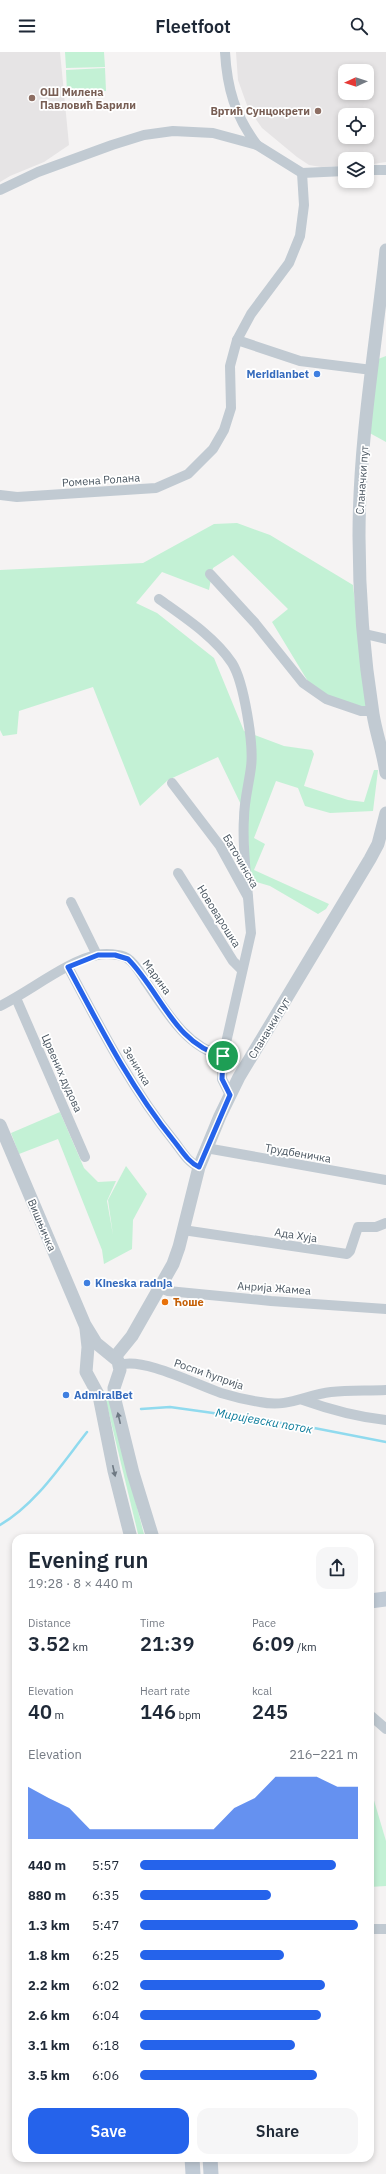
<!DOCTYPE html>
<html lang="en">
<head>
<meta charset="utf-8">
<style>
	body { margin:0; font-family:"IBM Plex Sans",sans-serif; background:#f6f6f7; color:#1f2937; height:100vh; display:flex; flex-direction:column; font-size:15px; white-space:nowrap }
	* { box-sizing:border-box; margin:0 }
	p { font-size:13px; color:#747a83 }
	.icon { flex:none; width:22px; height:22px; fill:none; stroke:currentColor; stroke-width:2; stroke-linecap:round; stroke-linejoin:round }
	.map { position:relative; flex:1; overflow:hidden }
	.sheet { position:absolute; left:12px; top:1482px; width:362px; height:628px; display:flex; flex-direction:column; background:#fff; border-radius:12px; box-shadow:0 2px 6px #0003 }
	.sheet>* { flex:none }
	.needle { width:26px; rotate:267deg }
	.controls { position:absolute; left:338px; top:12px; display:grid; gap:8px }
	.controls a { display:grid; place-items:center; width:36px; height:36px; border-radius:8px; background:#fff; box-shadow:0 2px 6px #0003; font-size:20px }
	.pin { position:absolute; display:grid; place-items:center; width:34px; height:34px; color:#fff; margin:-17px; border:2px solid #fff; border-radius:50%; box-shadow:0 1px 4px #0007 }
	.round { display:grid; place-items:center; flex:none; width:42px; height:42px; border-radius:12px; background:#f6f6f7 }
	.overview { display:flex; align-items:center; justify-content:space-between; height:68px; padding:0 16px }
	h1 { font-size:22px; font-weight:600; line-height:30px }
	.stats { display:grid; grid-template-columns:repeat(3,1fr); gap:6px; height:68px; padding:4px 16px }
	.stats div { display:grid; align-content:center }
	.stats b { font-size:20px; font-weight:600 }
	.stats small { font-size:11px; font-weight:400 }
	.stats p { font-size:11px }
	.chart { height:112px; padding:8px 16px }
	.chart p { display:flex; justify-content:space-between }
	.chart svg { width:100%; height:72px; margin-top:4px; fill:#2563eb; opacity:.7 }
	.primary-button { display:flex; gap:8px; margin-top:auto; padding:8px 16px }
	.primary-button a { flex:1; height:46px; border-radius:12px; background:#2563eb; color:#fff; font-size:16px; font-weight:600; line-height:46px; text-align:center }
	.primary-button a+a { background:#f6f6f7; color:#1f2937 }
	ul { padding:0 16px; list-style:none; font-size:13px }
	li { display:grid; grid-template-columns:64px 48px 1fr; align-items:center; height:30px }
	li i { height:10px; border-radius:5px; background:#2563eb }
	header { display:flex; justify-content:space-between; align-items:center; height:52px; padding:0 16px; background:#fff; font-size:18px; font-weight:600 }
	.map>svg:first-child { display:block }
</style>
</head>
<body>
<header><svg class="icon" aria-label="menu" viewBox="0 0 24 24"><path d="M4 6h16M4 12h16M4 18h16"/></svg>Fleetfoot<svg class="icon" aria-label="search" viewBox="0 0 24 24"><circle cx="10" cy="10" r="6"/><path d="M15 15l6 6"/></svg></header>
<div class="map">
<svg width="386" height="2122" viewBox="0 0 386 2122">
	<rect width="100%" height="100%" fill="#f5f3f3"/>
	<!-- education -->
	<g fill="#e6e4e5" fill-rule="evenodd">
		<path d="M0,0h60l9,93 -25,17 -34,14 -10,6z"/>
		<path d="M236,0h150v110l-19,3v-6h-22v7l-24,1 -12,-2 -12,-8 -35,-29 -14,-20 -10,-28zM345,19h22v22h-22zM345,63h22v22h-22z"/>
	</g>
	<!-- green -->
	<g fill="#c3f1d5">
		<path d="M65,0h39l1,15 -39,1z"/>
		<path d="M105,16l1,23 -39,2 -1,-23z"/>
		<path d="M386,304v86l-20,-11 7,-70z"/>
		<path d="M237,471l33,12 83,50 15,127 -53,-19 -43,-71 16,-13 -55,-54 -20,13 -4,22 -47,-18 -26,31 21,10 57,45 30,73 40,15 28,4 2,4 -10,32 44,14 16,2 10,-32h4l-5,41 -43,2 -25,-7 -7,-18 -22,-7 -22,57 11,6 -11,26 75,34 -3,5 -8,5 -48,-28 -20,-6 -3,-63 -29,-60 -50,23 -28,26 -47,-119 -74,24 -2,23 -14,2 -3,-6v-160l143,-7 71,-39z"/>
		<path d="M60,1060l24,56 14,14 18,-1 -9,20 6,34 -5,-35 18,-34 21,28 -14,26 -1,29 -28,15 -2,-14 -44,-111 -39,15 -8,-21z"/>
		<path d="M107,1340l38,146h-6l-35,-145z"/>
		<path d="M373,1745l13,44v45l-16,1v-85z"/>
	</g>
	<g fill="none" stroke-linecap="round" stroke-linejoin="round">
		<!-- stream -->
		<g stroke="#90daee" stroke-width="2.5">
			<path d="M141,1357l29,-2 36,5 103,15 77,15"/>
			<path d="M0,1473c36,-21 61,-60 87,-93"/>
		</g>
		<!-- minor -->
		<g stroke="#c1cad2" stroke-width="10">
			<path d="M225,0c2,36 10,64 32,93"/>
			<path d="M367,118h19"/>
			<path d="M0,138l38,-18 74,-27 32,-10 29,-4 40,2 44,12 45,28 43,-2"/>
			<path d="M237,288l63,21 72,9"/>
			<path d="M0,443l17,2 139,-9 32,-14 25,-25 11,-19 7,-22 -1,-42 7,-26 14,-26 38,-51 11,-27 4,-31 -2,-32"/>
			<path d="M210,522l45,49 48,60 23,16 35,12h12"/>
			<path d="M159,547c25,18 56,38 73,64 12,19 22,82 19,104 -2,17 -7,34 -7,51 -2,27 2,53 4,79"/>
			<path d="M365,582l21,5"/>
			<path d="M172,731l48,63 28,51 3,36 -28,123"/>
			<path d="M178,821l55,88 9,9"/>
			<path d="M71,850l26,53"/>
			<path d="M68,915c32,60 63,121 106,174 7,9 14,22 25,26"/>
			<path d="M16,946l69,159"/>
			<path d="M0,954c27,-13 69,-46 97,-51 8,-2 23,-1 30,3 8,5 14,16 19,24 20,29 41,66 77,74l-1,23 8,16"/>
			<path d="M206,1096l180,32"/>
			<path d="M183,1178l164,24 3,-3 8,-24h18l10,-4"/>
			<path d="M160,1236l8,3 103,10 115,8"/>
			<path d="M120,1313c23,-8 77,20 101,28 13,4 26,7 39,9 28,6 45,-7 71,-10 18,-2 37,-1 55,-2"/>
			<path d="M303,1348c28,10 54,17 83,20"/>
			<path d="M370,1663l16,14"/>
			<path d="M370,1877h16"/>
		</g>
		<!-- tertiary -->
		<g stroke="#c1cad2" stroke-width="13">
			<path d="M386,198c-10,95 -27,190 -27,286 0,57 5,121 14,178 3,19 10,38 13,59"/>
			<path d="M0,1073l85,200 11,18 22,18 2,9 -6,18 1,12 18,73 20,65"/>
			<path d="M86,1277l2,18 -2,25 13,24 15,75 17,67"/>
			<path d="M115,1305l17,-21 41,-72 6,-17 20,-80 21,-51 19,-39 131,-218 8,-15 8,-31"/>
		</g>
		<!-- secondary -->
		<g stroke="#c1cbd6" stroke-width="15">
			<path d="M370,1549l16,-2"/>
			<path d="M192,2106l1,16"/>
			<path d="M210,2106l1,16"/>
		</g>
	</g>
	<!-- one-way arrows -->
	<defs><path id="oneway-solid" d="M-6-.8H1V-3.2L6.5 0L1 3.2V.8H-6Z"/></defs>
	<g fill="#6e7983">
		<use href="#oneway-solid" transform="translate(119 1366) rotate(-103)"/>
		<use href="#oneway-solid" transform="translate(114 1419) rotate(77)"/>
	</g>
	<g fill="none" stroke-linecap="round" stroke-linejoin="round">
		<!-- route casing -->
		<g stroke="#fff" stroke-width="8">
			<path id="route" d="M98,903h17l13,4c32,32 47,86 95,97l-1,23 8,16 -31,72c-11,-5 -17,-16 -25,-26 -43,-53 -74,-114 -106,-174z"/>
		</g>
		<!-- route -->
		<use href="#route" stroke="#2563eb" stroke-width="5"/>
	</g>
	<!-- markers -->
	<g fill="#8d6e63" stroke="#fff" stroke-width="1.5">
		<circle cx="32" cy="46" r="4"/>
		<circle cx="318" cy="59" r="4"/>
	</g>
	<g fill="#3f7fe0" stroke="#fff" stroke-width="1.5">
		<circle cx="317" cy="322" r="4"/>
		<circle cx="87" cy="1231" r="4"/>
		<circle cx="66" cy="1343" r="4"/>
	</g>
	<circle fill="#e8710a" stroke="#fff" stroke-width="1.5" cx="165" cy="1250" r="4"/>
	<g text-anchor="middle" stroke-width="3.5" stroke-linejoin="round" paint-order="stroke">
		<!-- education labels -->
		<g font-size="11" font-weight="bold" fill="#785e54" stroke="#fff" text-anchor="start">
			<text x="40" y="44">ОШ Милена<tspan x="40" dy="13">Павловић Барили</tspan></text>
			<text x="310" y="63" text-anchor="end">Вртић Сунцокрети</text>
		</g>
		<!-- shop labels -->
		<g font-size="11" font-weight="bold" fill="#366cbe" stroke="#fff" text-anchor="start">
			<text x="309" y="326" text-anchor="end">Meridianbet</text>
			<text x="95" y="1235">Kineska radnja</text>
			<text x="74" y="1347">AdmiralBet</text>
		</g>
		<!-- street labels -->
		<g font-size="11" fill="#4a5661" stroke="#fff">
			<text transform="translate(101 428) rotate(-4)" y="4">Ромена Ролана</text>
			<text transform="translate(362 428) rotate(-86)" y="4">Сланачки пут</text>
			<text transform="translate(241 809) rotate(60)" y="4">Баточинска</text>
			<text transform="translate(219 864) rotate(58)" y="4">Нововарошка</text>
			<text transform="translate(157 925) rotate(54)" y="4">Марина</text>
			<text transform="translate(269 976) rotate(-59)" y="4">Сланачки пут</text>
			<text transform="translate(137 1014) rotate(59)" y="4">Зеничка</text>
			<text transform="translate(62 1021) rotate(66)" y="4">Црвених дудова</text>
			<text transform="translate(298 1101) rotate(10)" y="4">Трудбеничка</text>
			<text transform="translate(42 1173) rotate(67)" y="4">Вишњичка</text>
			<text transform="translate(296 1183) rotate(9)" y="4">Ада Хуја</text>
			<text transform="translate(274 1236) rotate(4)" y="4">Анрија Жамеа</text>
			<text transform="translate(209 1322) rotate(19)" y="4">Роспи ћуприја</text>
		</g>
		<!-- food labels -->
		<g font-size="11" font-weight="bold" fill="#c56008" stroke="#fff" text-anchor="start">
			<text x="173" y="1254">Ћоше</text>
		</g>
		<!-- water labels -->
		<g font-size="12" font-style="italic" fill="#0c7c9b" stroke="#fff">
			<text transform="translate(264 1369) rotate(10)" y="4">Миријевски поток</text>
		</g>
	</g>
</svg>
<div class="controls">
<a><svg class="needle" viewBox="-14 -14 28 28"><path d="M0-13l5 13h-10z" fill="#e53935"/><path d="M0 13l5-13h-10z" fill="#747a83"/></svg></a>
<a><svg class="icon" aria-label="locate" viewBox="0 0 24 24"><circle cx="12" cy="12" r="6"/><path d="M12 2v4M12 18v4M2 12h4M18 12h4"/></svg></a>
<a><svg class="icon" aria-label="layers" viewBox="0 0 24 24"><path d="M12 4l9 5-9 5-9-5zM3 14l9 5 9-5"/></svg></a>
</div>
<div class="pin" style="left:223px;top:1004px;background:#1e9e55"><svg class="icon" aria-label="arrive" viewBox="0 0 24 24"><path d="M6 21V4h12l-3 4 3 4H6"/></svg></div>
<section class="sheet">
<div class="overview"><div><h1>Evening run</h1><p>19:28 · 8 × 440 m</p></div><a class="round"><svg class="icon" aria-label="share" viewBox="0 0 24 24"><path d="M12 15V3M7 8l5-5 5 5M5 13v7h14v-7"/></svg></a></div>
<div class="stats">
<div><p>Distance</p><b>3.52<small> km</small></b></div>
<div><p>Time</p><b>21:39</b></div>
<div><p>Pace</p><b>6:09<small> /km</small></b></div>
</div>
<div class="stats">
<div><p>Elevation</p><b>40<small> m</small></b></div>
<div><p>Heart rate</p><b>146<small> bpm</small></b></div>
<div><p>kcal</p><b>245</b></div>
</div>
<div class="chart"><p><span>Elevation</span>216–221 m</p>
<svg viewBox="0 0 160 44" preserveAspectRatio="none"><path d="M0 44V12L10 19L20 25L30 38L40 38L50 38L60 38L70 38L80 38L90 38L100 25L110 19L120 6L130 6L140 6L150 12L160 12V44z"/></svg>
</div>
<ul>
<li><b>440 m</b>5:57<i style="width:90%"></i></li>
<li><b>880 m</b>6:35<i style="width:60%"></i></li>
<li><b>1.3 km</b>5:47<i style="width:100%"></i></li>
<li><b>1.8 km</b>6:25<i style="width:66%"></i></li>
<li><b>2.2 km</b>6:02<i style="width:85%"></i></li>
<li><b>2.6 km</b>6:04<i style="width:83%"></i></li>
<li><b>3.1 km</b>6:18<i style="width:71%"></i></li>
<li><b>3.5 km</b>6:06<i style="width:81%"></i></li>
</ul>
<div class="primary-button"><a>Save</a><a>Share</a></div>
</section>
</div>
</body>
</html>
